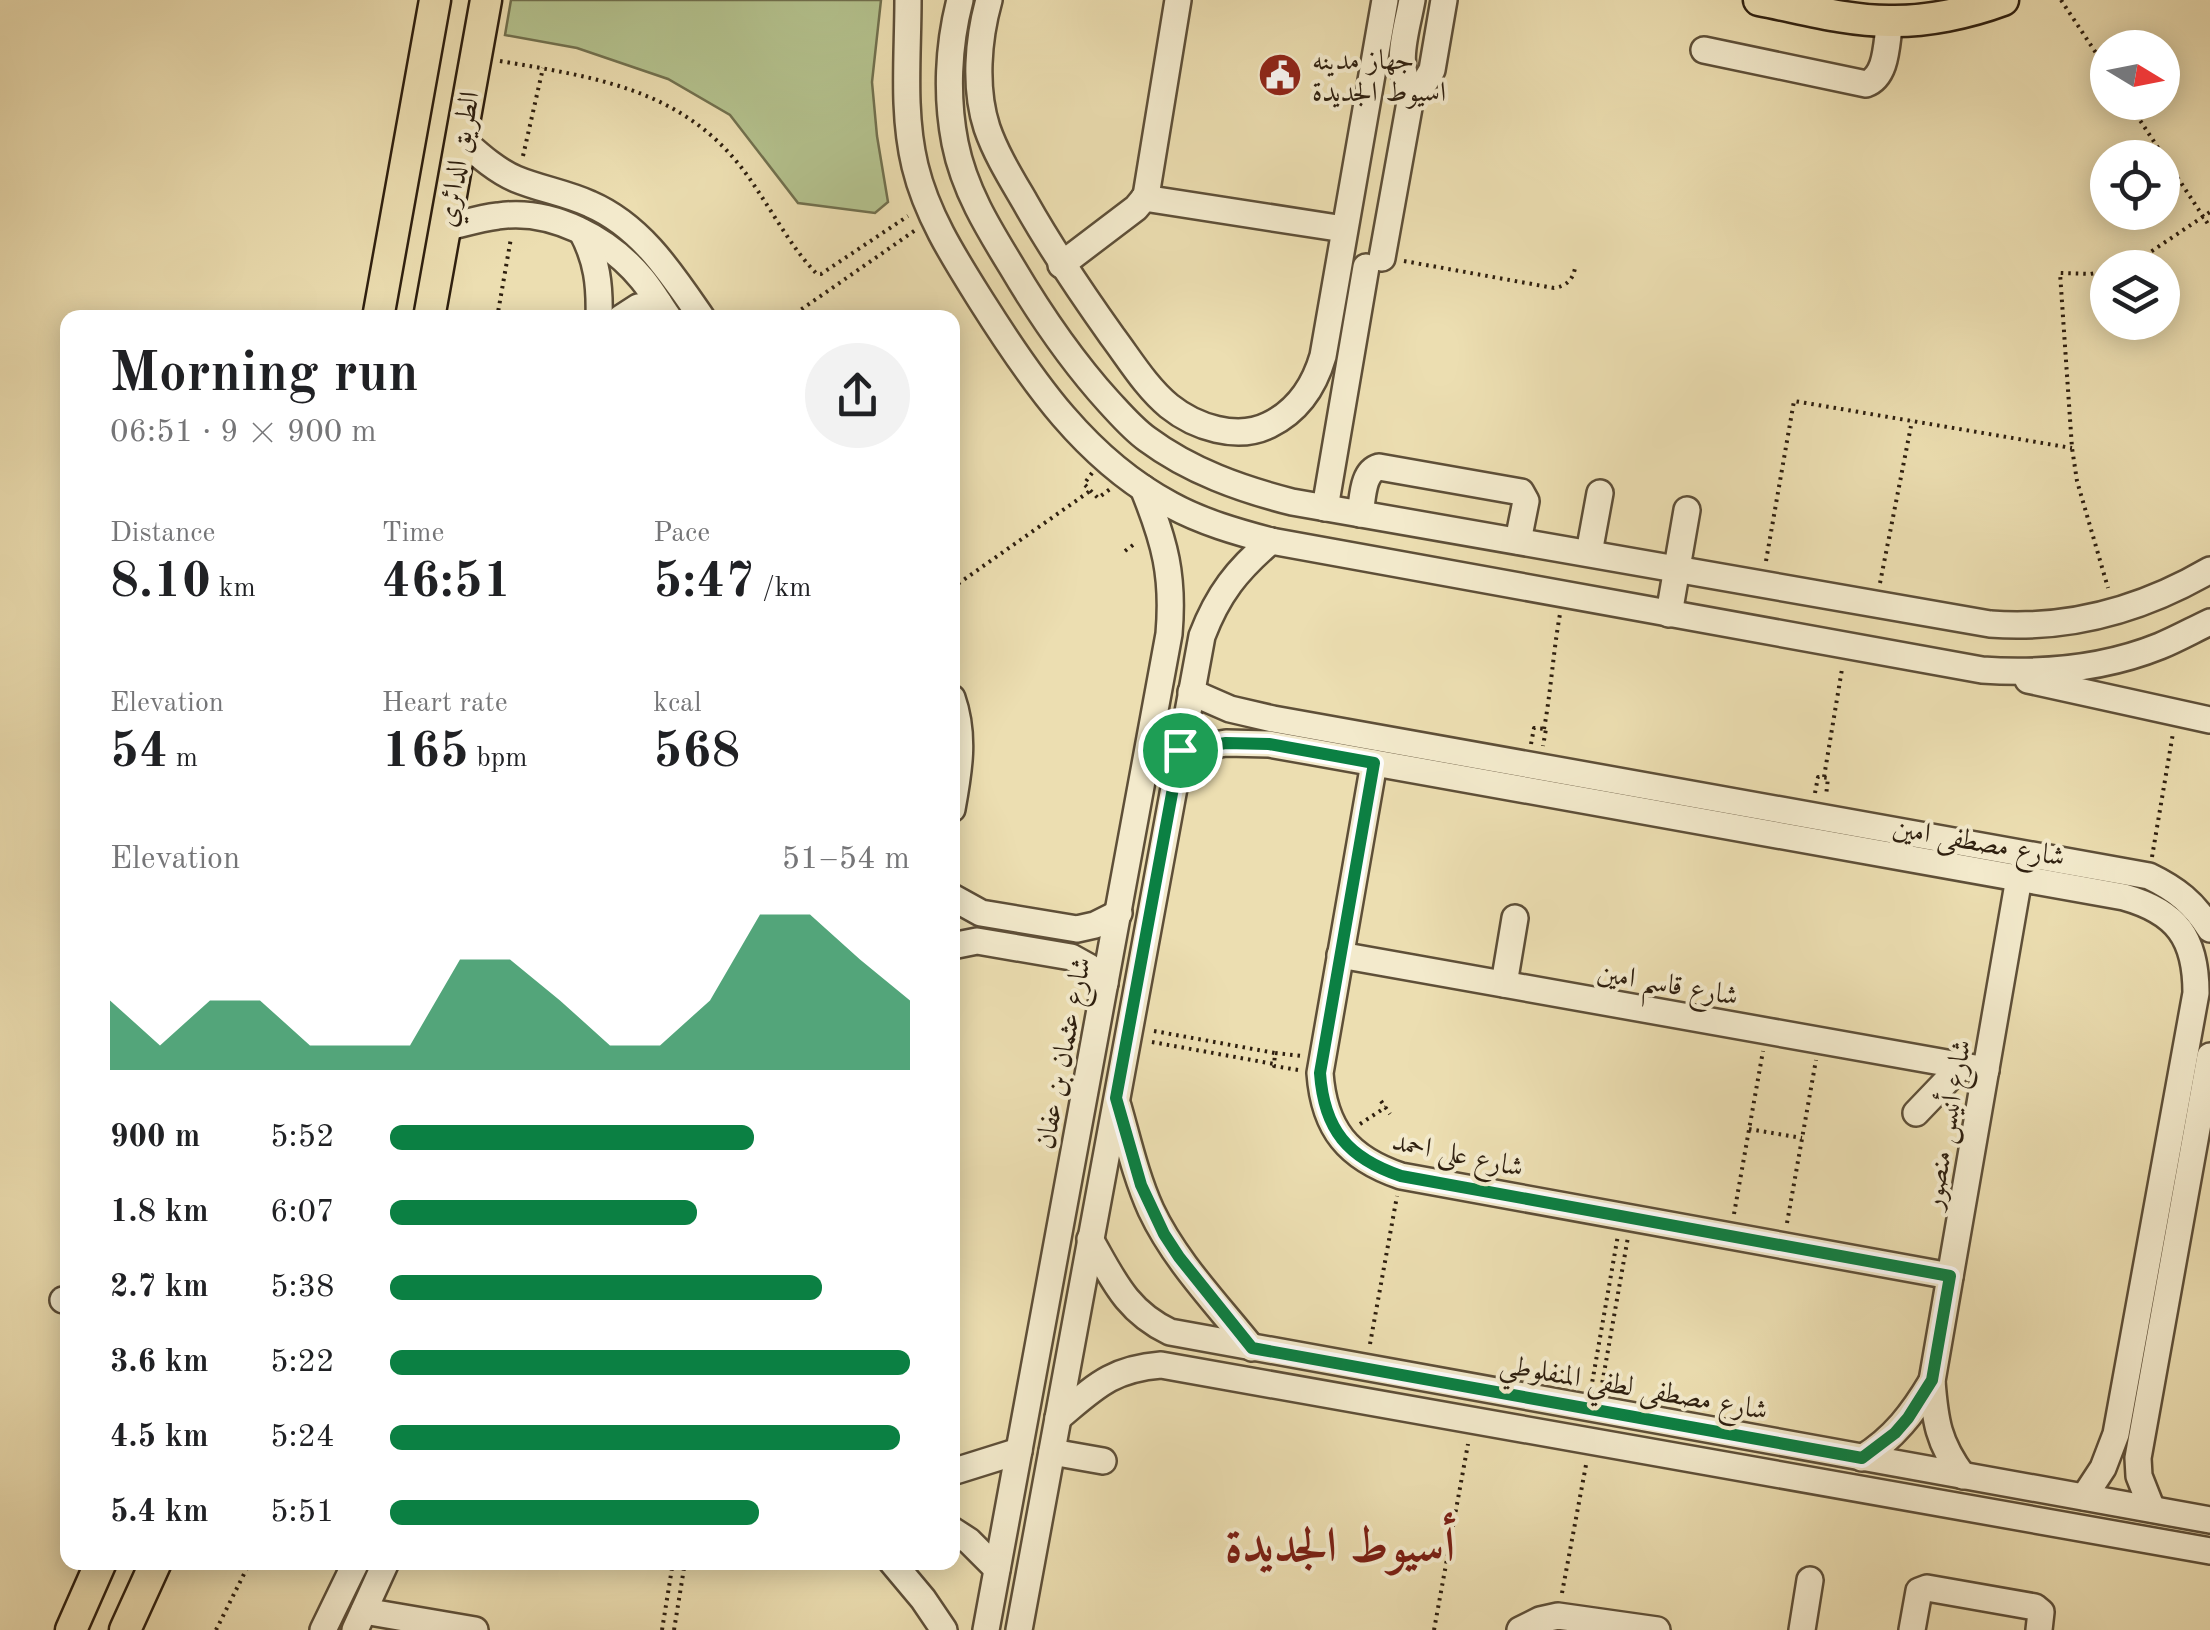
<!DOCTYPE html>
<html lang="en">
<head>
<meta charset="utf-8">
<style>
	body { margin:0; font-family:"Old Standard TT",Amiri,serif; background:#f2f2f2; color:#202124; height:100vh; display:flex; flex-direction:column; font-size:38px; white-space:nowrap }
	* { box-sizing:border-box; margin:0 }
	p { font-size:32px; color:#757577 }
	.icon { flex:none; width:55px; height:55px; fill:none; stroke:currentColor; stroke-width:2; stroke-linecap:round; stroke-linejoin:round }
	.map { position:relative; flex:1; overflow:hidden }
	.sheet { position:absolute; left:60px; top:310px; width:900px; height:1260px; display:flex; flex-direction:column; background:#fff; border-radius:20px; box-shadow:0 5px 25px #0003 }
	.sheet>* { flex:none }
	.needle { width:65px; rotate:100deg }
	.tools { position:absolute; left:2090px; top:30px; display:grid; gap:20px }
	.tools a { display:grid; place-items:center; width:90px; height:90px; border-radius:50%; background:#fff; box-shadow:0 5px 25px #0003; font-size:50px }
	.pin { position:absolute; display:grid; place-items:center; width:85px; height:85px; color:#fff; margin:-42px; border:5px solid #fff; border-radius:50%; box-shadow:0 2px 10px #0007 }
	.round { display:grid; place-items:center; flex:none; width:105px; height:105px; border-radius:52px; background:#f2f2f2 }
	.head { display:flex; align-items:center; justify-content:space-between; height:170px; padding:0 50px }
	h1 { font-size:55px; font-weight:700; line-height:75px }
	.figures { display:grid; grid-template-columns:repeat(3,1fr); gap:15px; height:170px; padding:10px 50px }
	.figures div { display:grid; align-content:center }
	.figures b { font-size:50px; font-weight:700 }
	.figures small { font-size:28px; font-weight:400 }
	.figures p { font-size:28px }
	.chart { height:280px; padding:20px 50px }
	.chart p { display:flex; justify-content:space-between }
	.chart svg { width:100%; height:180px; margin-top:10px; fill:#0b8043; opacity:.7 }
	ul { padding:0 50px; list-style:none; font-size:32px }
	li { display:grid; grid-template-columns:160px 120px 1fr; align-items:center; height:75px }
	li i { height:25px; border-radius:12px; background:#0b8043 }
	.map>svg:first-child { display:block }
</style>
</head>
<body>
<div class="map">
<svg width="2210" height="1630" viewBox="0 0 2210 1630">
	<rect width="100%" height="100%" fill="#ecdeb1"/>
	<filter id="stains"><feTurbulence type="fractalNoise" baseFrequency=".002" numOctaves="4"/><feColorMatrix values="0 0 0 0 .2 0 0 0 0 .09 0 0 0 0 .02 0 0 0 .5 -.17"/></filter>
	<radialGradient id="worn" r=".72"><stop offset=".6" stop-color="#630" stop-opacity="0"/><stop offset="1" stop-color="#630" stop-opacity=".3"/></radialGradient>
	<!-- green -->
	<path fill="#b4c28e" stroke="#71704e" stroke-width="2.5" d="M511,0h370l-9,82 5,54 11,66 -13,11 -77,-10 -68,-88 -62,-36 -91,-31 -72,-13z"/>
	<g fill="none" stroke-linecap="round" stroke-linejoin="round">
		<!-- minor casing -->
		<g stroke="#5e4f38" stroke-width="30">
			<g id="minor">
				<path d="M908,0c0,55 -6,112 7,166 12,50 40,93 67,136 50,79 104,158 189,203 31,17 66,27 100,36l711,129c60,4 121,-1 178,-24 17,-7 33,-16 50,-24"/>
				<path d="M960,0c-12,46 -14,97 -5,143 9,46 33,85 57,124 29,49 58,92 97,135 12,13 24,27 38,37 43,32 94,50 145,63l698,122c78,6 153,-15 220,-54"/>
				<path d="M989,0c-11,39 -15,88 -2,128 9,26 24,50 38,74 27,48 55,89 87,134 18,24 34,51 57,70 26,21 68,35 100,19 29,-14 45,-38 54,-69l62,-356"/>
				<path d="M1704,50l162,34c22,-8 20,-42 24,-63"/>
				<path d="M1412,91l13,-9 7,-12 12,-70"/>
				<path d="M461,139c17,15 34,31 55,40 24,10 50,14 74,25 51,22 81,69 112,114"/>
				<path d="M1144,198l200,31"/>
				<path d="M445,228c17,-4 35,-10 53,-12 54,-8 111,23 144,63 10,12 18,26 27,39"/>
				<path d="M582,232c15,28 18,53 17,86"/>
				<path d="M1382,258l30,-167c-19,-25 -5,-62 0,-91"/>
				<path d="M1061,265l75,-57 10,-12 32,-196"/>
				<path d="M621,318l17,-11 21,-4"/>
				<path d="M1325,508l41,-241"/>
				<path d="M1360,514c3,-16 2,-42 19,-47l142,25 5,9 -8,40"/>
				<path d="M1589,553l11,-60"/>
				<path d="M1669,614l18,-104"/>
				<path d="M2028,680l182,40"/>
				<path d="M1191,692l39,17 43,10 876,157c27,13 45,27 61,53"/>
				<path d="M952,698c13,37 7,73 0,111"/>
				<path d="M1180,751l46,-8 43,1 855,153c53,15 72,41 72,96l-80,441 -13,34 -19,29"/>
				<path d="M1374,763l-54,310c4,56 28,85 81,103l549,100"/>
				<path d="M952,897l29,16 96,16 18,-4 24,-12"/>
				<path d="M952,946l25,-5 94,16 18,10 16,16"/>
				<path d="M1340,955l646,115"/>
				<path d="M1504,984l11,-66"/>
				<path d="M1118,1106c10,35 18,71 33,104 24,51 66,94 101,138"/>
				<path d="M1916,1113l45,-47"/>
				<path d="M1090,1239c23,40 36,72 80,93l1040,188"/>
				<path d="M63,1300h5"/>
				<path d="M1058,1418c37,-31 53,-49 103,-53l1049,186"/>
				<path d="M1052,1452l51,9"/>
				<path d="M1862,1458c32,-20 51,-45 70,-77"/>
				<path d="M952,1472l67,-21"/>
				<path d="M1963,1476c-25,-33 -28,-56 -31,-95l87,-503"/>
				<path d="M2152,1509l-13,-33 -1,-18 72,-402"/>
				<path d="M952,1530l17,11 28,28"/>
				<path d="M892,1562l31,37 21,31"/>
				<path d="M364,1611l111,19"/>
				<path d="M323,1630l33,-68"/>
				<path d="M355,1630l31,-68"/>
				<path d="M986,1630l183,-996c5,-58 -4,-92 -26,-146"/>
				<path d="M1019,1630l183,-994c16,-42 35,-66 69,-95"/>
				<path d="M1520,1630l20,-10 18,-4 99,14"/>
				<path d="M1802,1630l8,-50"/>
				<path d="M1912,1630l7,-39 8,-3 108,19 6,5 -2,18"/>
			</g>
		</g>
		<!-- major casing -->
		<g stroke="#2e1f0f" stroke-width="35">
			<g id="major">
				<path d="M1759,0c42,8 87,21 130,21 37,1 79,-8 114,-21"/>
				<path d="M378,318l57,-318"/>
				<path d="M429,318l57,-318"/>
				<path d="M71,1630l30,-68"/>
				<path d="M125,1630l31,-68"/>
			</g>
		</g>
		<!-- path -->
		<g stroke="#2e1f0f" stroke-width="4" stroke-dasharray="2.5 5" stroke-linecap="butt">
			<path d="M2061,0l47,71"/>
			<path d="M500,61c93,16 179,27 241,106 25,32 48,79 76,107h4l87,-58"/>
			<path d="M2128,102l82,125"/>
			<path d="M523,156l20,-88"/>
			<path d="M1404,261l150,27c12,-2 19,-8 21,-20"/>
			<path d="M2118,268l31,-15 61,-41"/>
			<path d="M2108,271l-18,3 -30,-1 12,175 5,33 31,107"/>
			<path d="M497,318l14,-80"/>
			<path d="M789,318l128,-89"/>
			<path d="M1092,473l-8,11 14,14 12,-9"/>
			<path d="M1125,551l12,-9"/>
			<path d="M1766,561l28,-160 278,47"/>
			<path d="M1880,583l32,-162"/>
			<path d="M952,588l138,-97"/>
			<path d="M1544,729c7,-38 9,-76 16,-115"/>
			<path d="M1531,744l3,-16 12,1 -3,17"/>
			<path d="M1824,777l18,-108"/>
			<path d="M1815,793l3,-16 10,1 -2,18"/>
			<path d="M2152,857l21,-124"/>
			<path d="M1154,1031l121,22"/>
			<path d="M1152,1042l122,22"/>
			<path d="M1298,1070l-24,-4 1,-13 27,3"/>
			<path d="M1381,1101l9,13"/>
			<path d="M1360,1124l26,-17"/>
			<path d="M1749,1129l53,9"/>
			<path d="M1734,1214l29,-163"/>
			<path d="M1787,1223l29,-163"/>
			<path d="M1370,1344l27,-148"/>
			<path d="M1591,1389l27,-154"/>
			<path d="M1601,1390l27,-153"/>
			<path d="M1562,1593l24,-128"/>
			<path d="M216,1630l34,-68"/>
			<path d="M662,1630l11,-68"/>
			<path d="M674,1630l11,-68"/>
			<path d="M1434,1630l34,-186"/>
		</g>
		<!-- minor -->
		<use href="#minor" stroke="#f3eacc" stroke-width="25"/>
		<!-- major -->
		<use href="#major" stroke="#ecdeb1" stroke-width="30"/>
	</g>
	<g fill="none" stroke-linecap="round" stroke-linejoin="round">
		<!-- route casing -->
		<g stroke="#fff" stroke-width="20">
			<path id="route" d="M1226,743l43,1 105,19 -54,310c4,57 28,85 81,103l549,100 -18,104 -24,38 -13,15 -33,25 -610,-110 -73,-91 -15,-23 -23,-49 -25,-87 64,-348z"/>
		</g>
		<!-- route -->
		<use href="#route" stroke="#0b8043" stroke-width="12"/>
	</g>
	<!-- icons -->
	<defs>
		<g id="civic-disc" transform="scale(2.25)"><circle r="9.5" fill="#8f2418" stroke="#f3eacc"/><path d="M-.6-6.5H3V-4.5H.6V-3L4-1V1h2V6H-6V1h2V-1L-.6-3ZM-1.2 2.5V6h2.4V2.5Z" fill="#fff"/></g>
	</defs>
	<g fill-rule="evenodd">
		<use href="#civic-disc" x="1280" y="75"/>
	</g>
	<g text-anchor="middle" stroke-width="8" stroke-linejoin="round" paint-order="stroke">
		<!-- poi labels -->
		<g font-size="28" fill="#2e1f0f" stroke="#f3eacc" text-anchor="start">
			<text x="1312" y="69">جهاز مدينه<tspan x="1312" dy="32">اسيوط الجديدة</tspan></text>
		</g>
		<!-- street labels -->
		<g font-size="28" fill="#2e1f0f" stroke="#f3eacc">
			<text transform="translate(457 159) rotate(-80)" y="10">الطريق الدائري</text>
			<text transform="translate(1979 841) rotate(10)" y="10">شارع مصطفى امين</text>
			<text transform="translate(1668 983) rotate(10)" y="10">شارع قاسم امين</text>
			<text transform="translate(1062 1053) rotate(-79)" y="10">شارع عثمان بن عفان</text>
			<text transform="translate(1946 1124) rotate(-80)" y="10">شارع أنيس منصور</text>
			<text transform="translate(1458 1153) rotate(12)" y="10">شارع على احمد</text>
			<text transform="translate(1634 1386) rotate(10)" y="10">شارع مصطفى لطفي المنفلوطي</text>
		</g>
		<!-- town labels -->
		<g font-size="48" font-weight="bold" fill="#7a1f14" stroke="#f3eacc">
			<text x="1340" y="1561">أسيوط الجديدة</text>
		</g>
	</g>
	<rect width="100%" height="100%" filter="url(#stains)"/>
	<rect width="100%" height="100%" fill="url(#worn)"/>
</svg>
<div class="tools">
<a><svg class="needle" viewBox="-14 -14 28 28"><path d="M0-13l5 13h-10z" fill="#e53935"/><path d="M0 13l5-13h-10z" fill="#757577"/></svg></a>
<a><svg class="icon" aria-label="locate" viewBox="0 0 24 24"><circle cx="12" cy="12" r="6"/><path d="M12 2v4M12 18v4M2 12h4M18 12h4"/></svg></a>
<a><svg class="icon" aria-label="layers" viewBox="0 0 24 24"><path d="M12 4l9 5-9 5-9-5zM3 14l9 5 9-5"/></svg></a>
</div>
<div class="pin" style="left:1180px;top:750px;background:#1e9e55"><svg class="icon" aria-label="arrive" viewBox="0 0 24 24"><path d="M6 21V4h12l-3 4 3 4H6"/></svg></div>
<section class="sheet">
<div class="head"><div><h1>Morning run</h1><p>06:51 · 9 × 900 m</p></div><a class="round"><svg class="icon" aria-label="share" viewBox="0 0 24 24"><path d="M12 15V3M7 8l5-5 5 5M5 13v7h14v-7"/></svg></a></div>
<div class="figures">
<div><p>Distance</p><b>8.10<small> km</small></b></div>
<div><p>Time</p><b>46:51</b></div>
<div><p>Pace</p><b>5:47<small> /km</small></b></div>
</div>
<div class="figures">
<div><p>Elevation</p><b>54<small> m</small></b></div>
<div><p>Heart rate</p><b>165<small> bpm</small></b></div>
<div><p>kcal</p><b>568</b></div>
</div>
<div class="chart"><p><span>Elevation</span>51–54 m</p>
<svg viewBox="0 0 160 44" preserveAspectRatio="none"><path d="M0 44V27L10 38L20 27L30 27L40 38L50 38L60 38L70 17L80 17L90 27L100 38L110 38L120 27L130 6L140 6L150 17L160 27V44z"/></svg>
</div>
<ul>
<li><b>900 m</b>5:52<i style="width:70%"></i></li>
<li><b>1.8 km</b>6:07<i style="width:59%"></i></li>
<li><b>2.7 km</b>5:38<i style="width:83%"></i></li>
<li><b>3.6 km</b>5:22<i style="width:100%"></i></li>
<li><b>4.5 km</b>5:24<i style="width:98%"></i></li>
<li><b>5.4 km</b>5:51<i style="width:71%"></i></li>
</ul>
</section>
</div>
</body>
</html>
